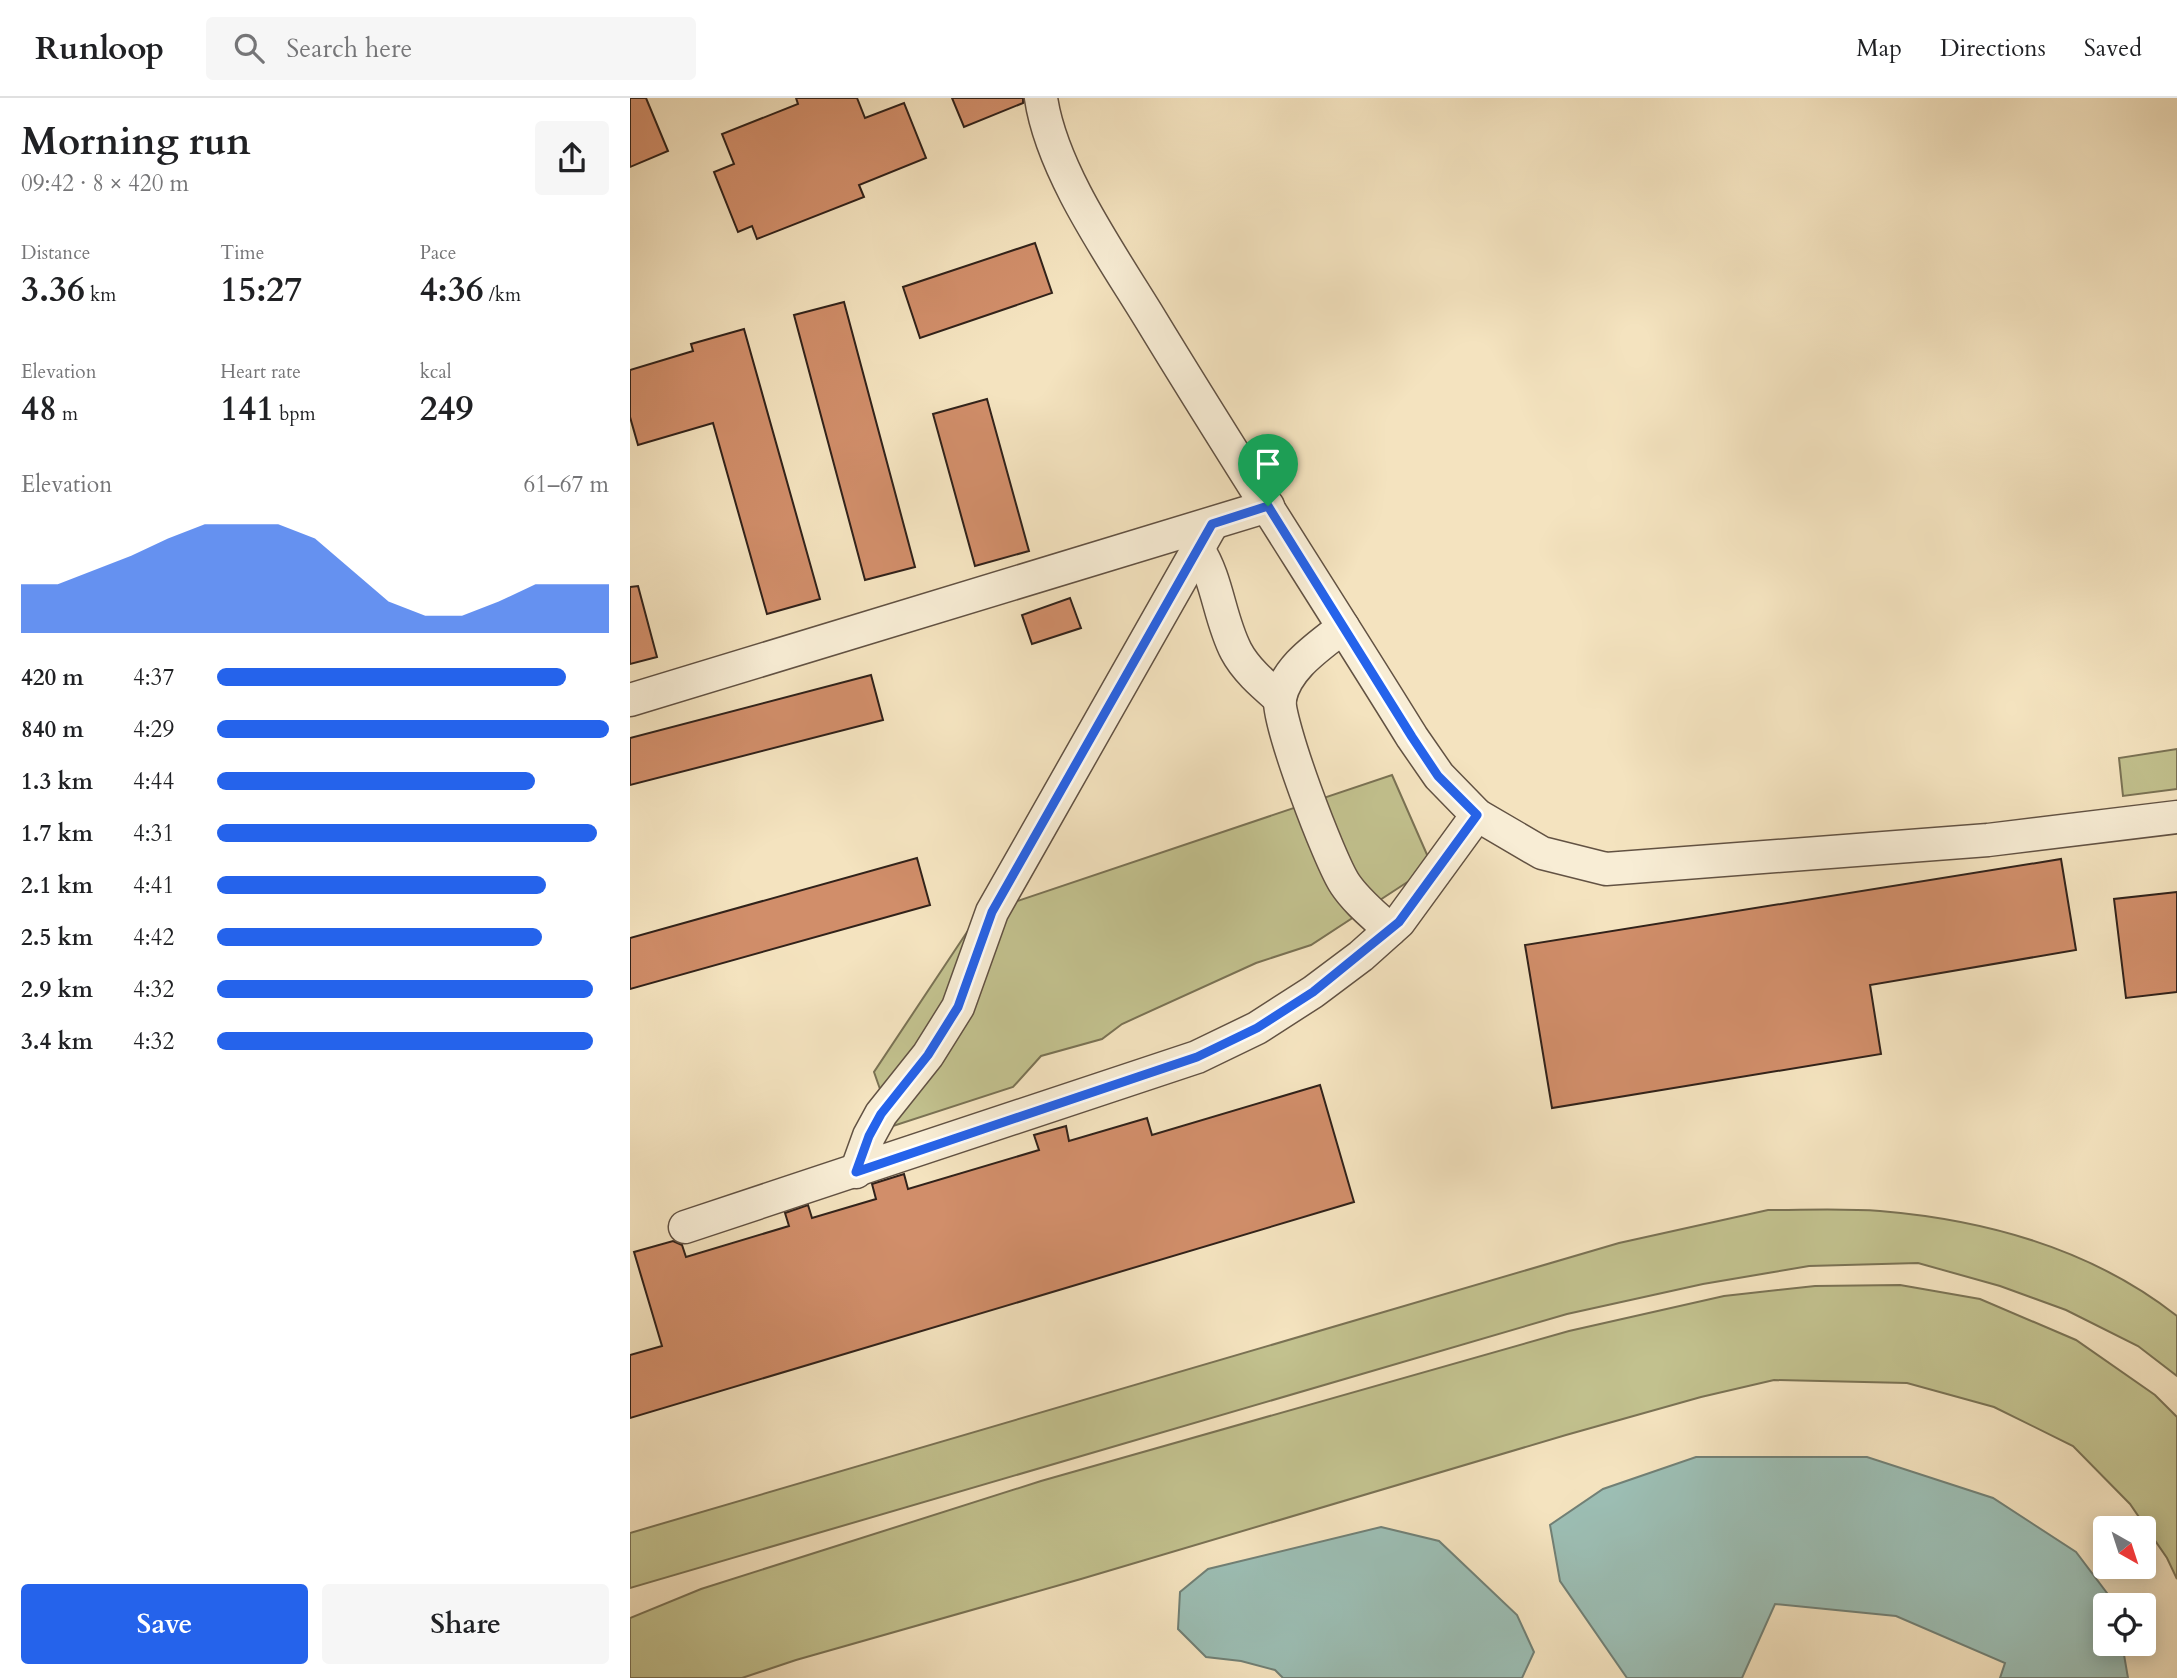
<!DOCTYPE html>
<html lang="en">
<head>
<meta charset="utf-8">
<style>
	body { margin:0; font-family:Cardo,serif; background:#f6f6f6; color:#202124; height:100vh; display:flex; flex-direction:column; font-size:26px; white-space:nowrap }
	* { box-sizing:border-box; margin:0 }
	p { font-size:23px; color:#757577 }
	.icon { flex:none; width:38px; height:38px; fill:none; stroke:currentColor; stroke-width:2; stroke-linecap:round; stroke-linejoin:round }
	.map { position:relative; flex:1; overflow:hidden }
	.details { display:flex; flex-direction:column; background:#fff; width:630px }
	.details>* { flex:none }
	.needle { width:46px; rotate:141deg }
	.tools { position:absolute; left:1463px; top:1418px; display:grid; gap:14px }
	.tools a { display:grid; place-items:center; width:63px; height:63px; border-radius:7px; background:#fff; box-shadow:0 4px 18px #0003; font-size:35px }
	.pin { position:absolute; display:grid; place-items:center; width:60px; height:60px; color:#fff; margin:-72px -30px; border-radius:50% 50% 50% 0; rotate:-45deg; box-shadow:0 0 7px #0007 }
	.pin .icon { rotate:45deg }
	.round { display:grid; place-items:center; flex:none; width:74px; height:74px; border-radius:7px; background:#f6f6f6 }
	.head { display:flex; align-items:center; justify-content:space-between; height:119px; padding:0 21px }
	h1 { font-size:38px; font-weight:700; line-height:52px }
	.stats { display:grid; grid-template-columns:repeat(3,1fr); gap:10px; height:119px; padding:7px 21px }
	.stats div { display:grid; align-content:center }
	.stats b { font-size:35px; font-weight:700 }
	.stats small { font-size:19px; font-weight:400 }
	.stats p { font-size:19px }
	.chart { height:196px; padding:14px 21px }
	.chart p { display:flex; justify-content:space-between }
	.chart svg { width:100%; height:126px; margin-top:7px; fill:#2563eb; opacity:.7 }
	.primary-button { display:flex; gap:14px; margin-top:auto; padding:14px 21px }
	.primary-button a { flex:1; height:80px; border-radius:7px; background:#2563eb; color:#fff; font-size:28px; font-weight:700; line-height:80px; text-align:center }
	.primary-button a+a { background:#f6f6f6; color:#202124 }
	ul { padding:0 21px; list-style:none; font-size:23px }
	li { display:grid; grid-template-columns:112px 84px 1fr; align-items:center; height:52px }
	li i { height:18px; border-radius:9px; background:#2563eb }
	header { display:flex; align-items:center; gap:42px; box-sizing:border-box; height:98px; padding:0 35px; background:#fff; border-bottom:2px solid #e0e0e0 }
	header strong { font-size:33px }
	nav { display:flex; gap:38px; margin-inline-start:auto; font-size:24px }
	.search { width:490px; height:63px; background:#f6f6f6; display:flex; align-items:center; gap:18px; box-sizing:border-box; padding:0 24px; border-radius:7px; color:#757577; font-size:26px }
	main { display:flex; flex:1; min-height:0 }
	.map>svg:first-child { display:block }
</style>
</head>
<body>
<header>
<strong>Runloop</strong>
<div class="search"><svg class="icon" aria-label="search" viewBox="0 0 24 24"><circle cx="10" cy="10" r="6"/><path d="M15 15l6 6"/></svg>Search here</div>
<nav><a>Map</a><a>Directions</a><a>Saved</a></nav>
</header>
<main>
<section class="details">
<div class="head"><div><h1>Morning run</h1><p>09:42 · 8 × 420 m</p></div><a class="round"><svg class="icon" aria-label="share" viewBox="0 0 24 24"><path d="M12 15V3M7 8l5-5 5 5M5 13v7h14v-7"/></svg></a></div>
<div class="stats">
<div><p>Distance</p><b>3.36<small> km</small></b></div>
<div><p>Time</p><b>15:27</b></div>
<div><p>Pace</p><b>4:36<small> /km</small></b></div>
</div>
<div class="stats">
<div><p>Elevation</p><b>48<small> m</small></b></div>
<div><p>Heart rate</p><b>141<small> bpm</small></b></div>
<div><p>kcal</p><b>249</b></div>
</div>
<div class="chart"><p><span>Elevation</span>61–67 m</p>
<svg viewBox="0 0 160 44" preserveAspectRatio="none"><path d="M0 44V27L10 27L20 22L30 17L40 11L50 6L60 6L70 6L80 11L90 22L100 33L110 38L120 38L130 33L140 27L150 27L160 27V44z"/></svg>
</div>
<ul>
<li><b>420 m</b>4:37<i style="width:89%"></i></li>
<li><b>840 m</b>4:29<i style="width:100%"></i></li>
<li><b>1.3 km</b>4:44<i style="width:81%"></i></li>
<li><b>1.7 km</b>4:31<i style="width:97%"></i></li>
<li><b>2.1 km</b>4:41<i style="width:84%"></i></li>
<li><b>2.5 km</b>4:42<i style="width:83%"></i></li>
<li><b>2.9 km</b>4:32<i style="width:96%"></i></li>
<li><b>3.4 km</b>4:32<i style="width:96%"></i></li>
</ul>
<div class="primary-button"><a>Save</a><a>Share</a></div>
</section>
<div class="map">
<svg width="1547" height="1580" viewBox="0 0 1547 1580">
	<rect width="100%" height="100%" fill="#f4e3bf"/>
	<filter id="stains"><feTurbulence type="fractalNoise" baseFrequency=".00286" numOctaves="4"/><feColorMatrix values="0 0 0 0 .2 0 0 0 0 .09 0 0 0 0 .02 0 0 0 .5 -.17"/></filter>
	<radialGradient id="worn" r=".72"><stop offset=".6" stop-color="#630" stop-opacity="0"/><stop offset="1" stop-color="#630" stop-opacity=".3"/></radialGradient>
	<!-- green -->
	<g fill="#c2c18e" stroke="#7a7254" stroke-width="2">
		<path d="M1547,651v40l-54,7 -4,-38z"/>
		<path d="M762,677l40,91 -121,79 -55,18 -134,61 -20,15 -61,17 -28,31 -120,39 -19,-54 105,-158z"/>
		<path d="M1138,1112c37,0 75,-2 112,1 107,9 212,38 297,105v60l-39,-30 -72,-36 -66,-24 -82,-23 -109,3 -106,18 -136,30 -937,274v-55l989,-290z"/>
		<path d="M1270,1187l80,14 96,41 79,55 22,22v162l-10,-21 -37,-54 -57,-58 -79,-39 -87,-24 -133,-3 -73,17 -135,38 -485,144 -285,81 -54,18h-112v-60l71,-29 340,-108 528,-150 155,-35 91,-10z"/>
	</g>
	<!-- water -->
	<g fill="#9cbeb4" stroke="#718076" stroke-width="2">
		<path d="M1066,1359h171l126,41 83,54 40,53h-11v38h17l6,35h-128l5,-15 -109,-47 -121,-12 -33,74h-115l-67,-97 -10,-56 53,-36z"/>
		<path d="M751,1429l58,14 78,74 17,37 -12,26h-239l-8,-8 -34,-9 -35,-4 -28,-28 2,-37 28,-23z"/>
	</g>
	<!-- building -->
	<g fill="#d18e6a" stroke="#31221a" stroke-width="2">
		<path d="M0,0h16l22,53 -38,16z"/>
		<path d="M166,0h61l8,20 39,-15 22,55 -67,27 5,12 -107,42 -5,-13 -14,6 -24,-60 20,-8 -12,-30 76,-30z"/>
		<path d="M322,0h71v5l-59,24z"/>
		<path d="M405,145l17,50 -132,45 -17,-51z"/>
		<path d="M214,204l71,265 -50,13 -71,-265z"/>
		<path d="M114,231l76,270 -53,15 -54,-191 -75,22 -8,-28v-47l63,-19 -2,-7z"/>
		<path d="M357,301l42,152 -54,15 -42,-152z"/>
		<path d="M8,488l19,71 -27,7v-77z"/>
		<path d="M440,500l11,30 -49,16 -10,-29z"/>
		<path d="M241,577l12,45 -253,65v-47z"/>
		<path d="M287,760l13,47 -300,84v-51z"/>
		<path d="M1431,761l15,91 -206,35 11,69 -329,54 -27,-163z"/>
		<path d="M1547,794v100l-51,6 -12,-99z"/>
		<path d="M690,987l34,117 -724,216v-63l32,-9 -28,-94 39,-11 9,4 4,12 103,-31 -4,-13 23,-8 4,13 64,-19 -4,-15 32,-10 4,15 131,-39 -5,-15 32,-9 3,15 78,-23 5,17z"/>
	</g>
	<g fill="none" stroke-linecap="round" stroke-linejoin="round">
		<!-- minor casing -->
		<g stroke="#625243" stroke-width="35">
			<g id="minor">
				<path d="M411,0c11,74 71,158 110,222 85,140 175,278 261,417l27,39 38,39 65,38 64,16 382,-29 189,-23"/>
				<path d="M568,451c20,31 21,69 38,102 10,19 28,34 44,48"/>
				<path d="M713,529c-23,19 -56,39 -63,71 -4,22 50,164 65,186 12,18 29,31 45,46"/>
				<path d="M0,602l638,-194"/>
				<path d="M226,1074l13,-36 12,-22 47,-59 30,-48 34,-95 220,-388"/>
				<path d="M55,1129l512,-170 60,-29 56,-36 48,-36 38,-34 78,-107"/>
			</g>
		</g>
		<!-- minor -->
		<use href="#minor" stroke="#f8edd5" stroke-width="32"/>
	</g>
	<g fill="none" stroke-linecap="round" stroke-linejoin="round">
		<!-- route casing -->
		<g stroke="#fff" stroke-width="14">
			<path id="route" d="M638,408l144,231 26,39 39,39 -78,107 -86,70 -56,36 -60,29 -341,115 13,-36 12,-22 47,-59 30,-48 34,-95 220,-388z"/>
		</g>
		<!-- route -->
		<use href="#route" stroke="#2563eb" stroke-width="9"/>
	</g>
	<rect width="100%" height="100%" filter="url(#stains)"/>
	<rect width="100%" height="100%" fill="url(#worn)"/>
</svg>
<div class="tools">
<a><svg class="needle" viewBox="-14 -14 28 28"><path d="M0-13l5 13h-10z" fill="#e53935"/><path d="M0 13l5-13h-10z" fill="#757577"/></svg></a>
<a><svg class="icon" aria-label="locate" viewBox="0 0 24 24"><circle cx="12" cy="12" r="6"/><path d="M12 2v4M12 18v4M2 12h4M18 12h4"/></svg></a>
</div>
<div class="pin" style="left:638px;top:408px;background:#1e9e55"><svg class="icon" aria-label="arrive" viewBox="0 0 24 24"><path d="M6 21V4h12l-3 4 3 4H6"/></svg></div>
</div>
</main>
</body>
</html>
